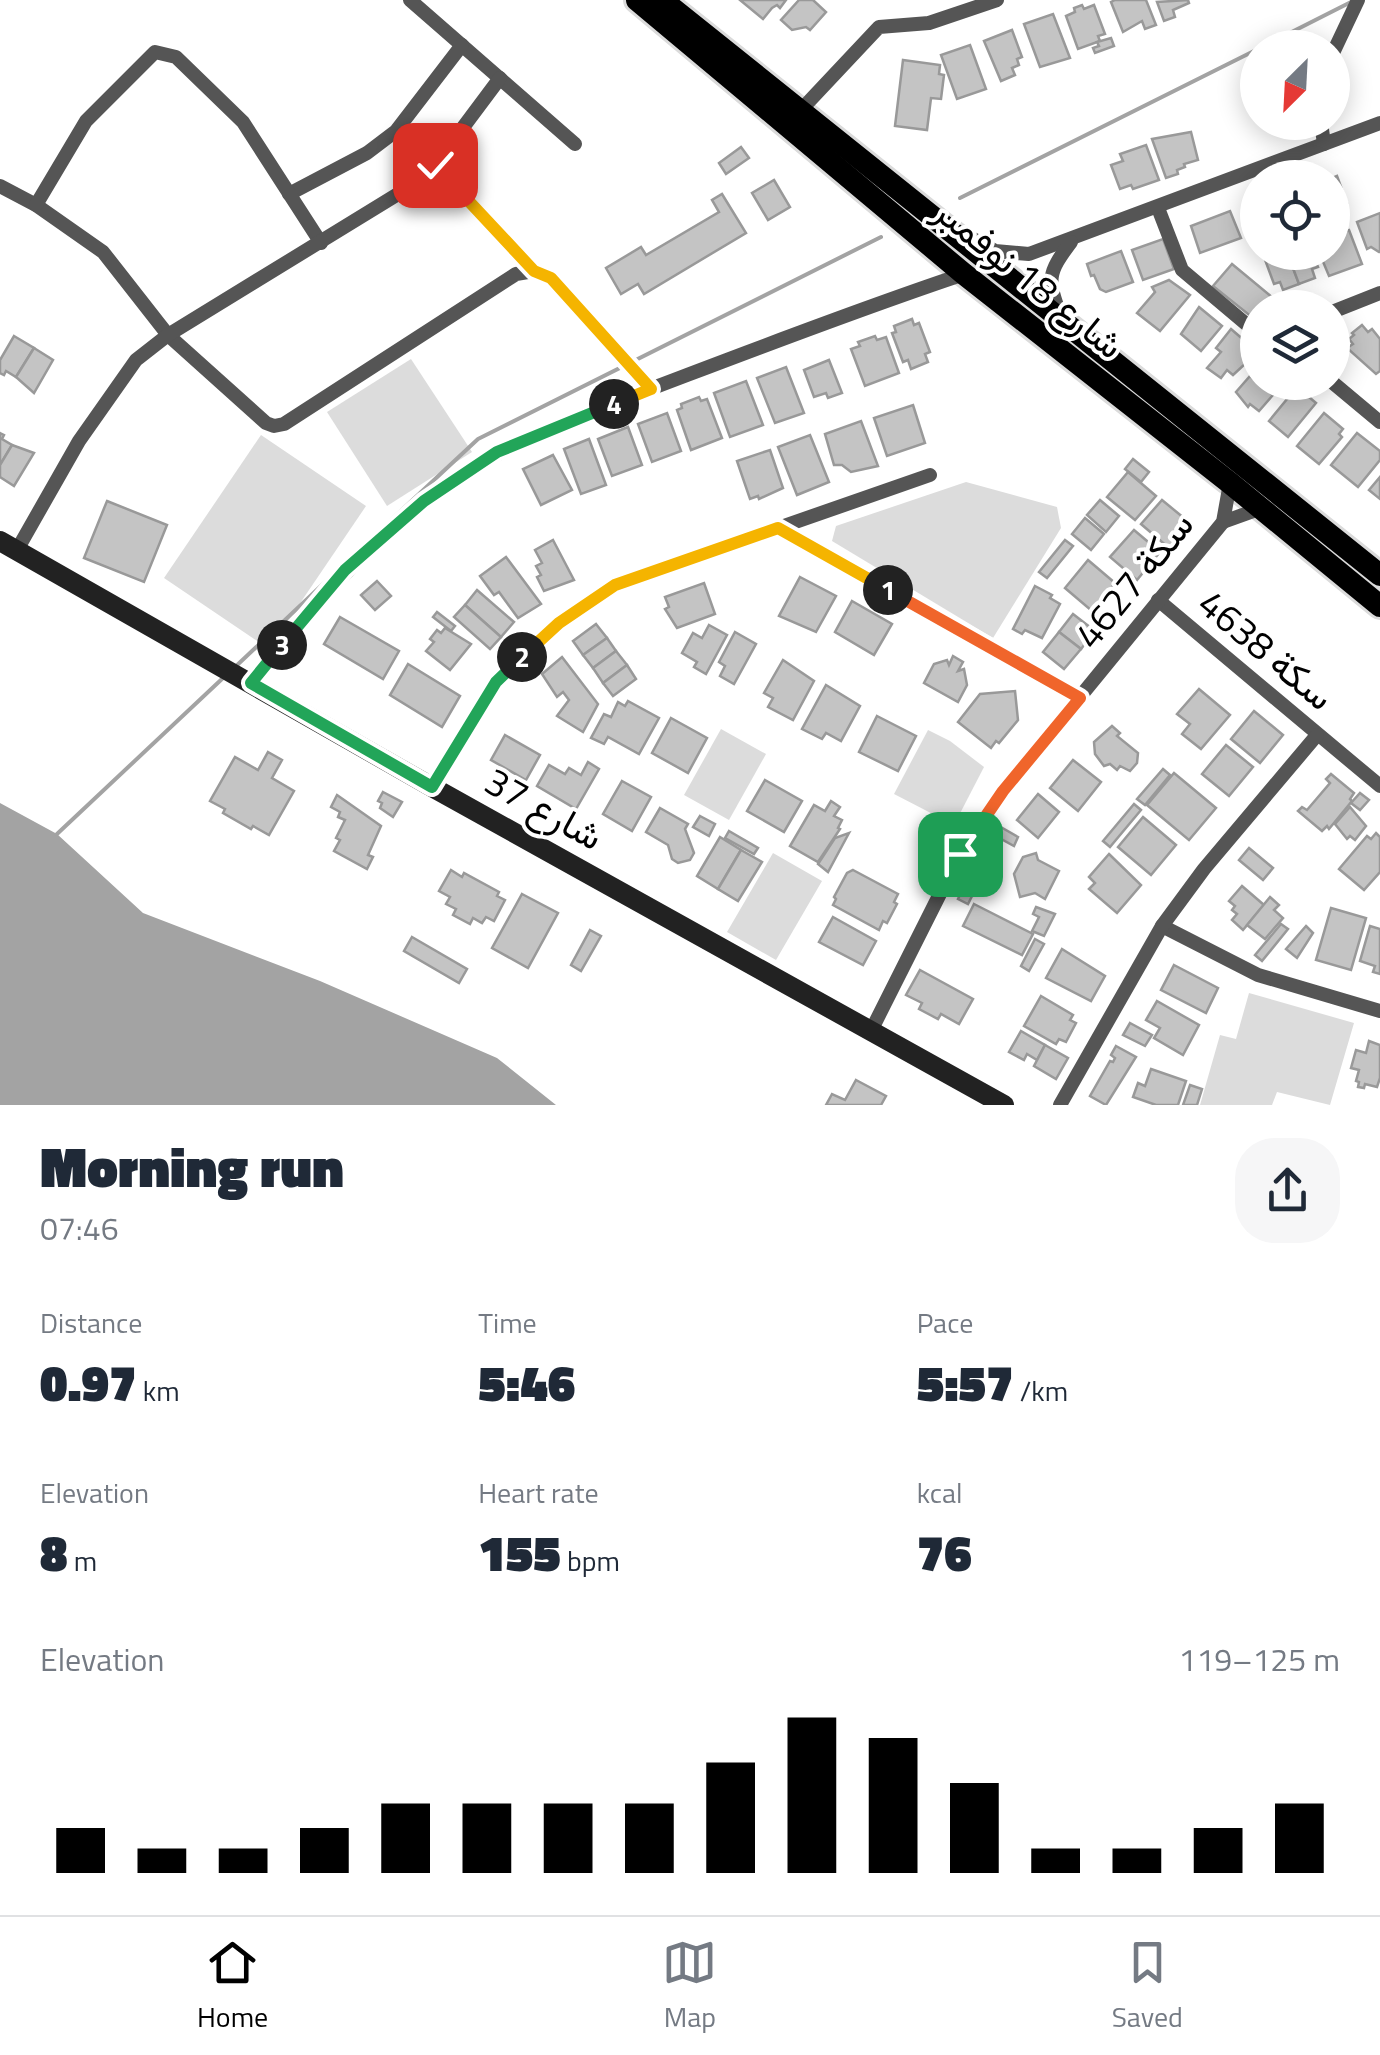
<!DOCTYPE html>
<html lang="en">
<head>
<meta charset="utf-8">
<style>
	body { margin:0; font-family:"Titillium Web",Vazirmatn,sans-serif; background:#f6f6f7; color:#1f2937; height:100vh; display:flex; flex-direction:column; font-size:38px; white-space:nowrap }
	* { box-sizing:border-box; margin:0 }
	p { font-size:32px; color:#747a83 }
	.icon { flex:none; width:55px; height:55px; fill:none; stroke:currentColor; stroke-width:2; stroke-linecap:round; stroke-linejoin:round }
	.map { position:relative; height:1105px; overflow:hidden }
	.side { display:flex; flex-direction:column; background:#fff; flex:1 }
	.side>* { flex:none }
	.needle { width:65px; rotate:204deg }
	.tools { position:absolute; left:1240px; top:30px; display:grid; gap:20px }
	.tools a { display:grid; place-items:center; width:110px; height:110px; border-radius:50%; background:#fff; box-shadow:0 5px 25px #0003; font-size:50px }
	.pin { position:absolute; display:grid; place-items:center; width:85px; height:85px; color:#fff; margin:-42px; border-radius:20px; box-shadow:0 5px 15px #0006 }
	.km { position:absolute; width:50px; height:50px; margin:-25px; border-radius:50%; background:#222; color:#fff; font-size:28px; line-height:50px; text-align:center }
	.round { display:grid; place-items:center; flex:none; width:105px; height:105px; border-radius:40px; background:#f6f6f7 }
	.summary { display:flex; align-items:center; justify-content:space-between; height:170px; padding:0 40px }
	h1 { font-size:55px; font-weight:800; line-height:75px }
	.metrics { display:grid; grid-template-columns:repeat(3,1fr); gap:15px; height:170px; padding:10px 40px }
	.metrics div { display:grid; align-content:center }
	.metrics b { font-size:50px; font-weight:800 }
	.metrics small { font-size:28px; font-weight:400 }
	.metrics p { font-size:28px }
	.chart { height:280px; padding:20px 40px }
	.chart p { display:flex; justify-content:space-between }
	.chart svg { width:100%; height:180px; margin-top:10px; stroke:#000; stroke-width:6 }
	.dock { display:flex; justify-content:space-around; align-items:center; height:140px; border-top:2px solid #e0e1e3; background:#fff; font-size:28px; color:#747a83 }
	.dock a { display:grid; justify-items:center; gap:5px }
	.dock .selected { color:#000 }
	.map>svg:first-child { display:block }
</style>
</head>
<body>
<div class="map">
<svg width="1380" height="1105" viewBox="0 0 1380 1105">
	<rect width="100%" height="100%" fill="#fff"/>
	<!-- green -->
	<g fill="#dcdcdc">
		<path d="M411,359l61,93 -85,54 -60,-94z"/>
		<path d="M261,435l105,71 -97,143 -105,-71z"/>
		<path d="M966,482l91,25 4,21 -68,110 -161,-97 4,-15z"/>
		<path d="M721,729l45,25 -37,66 -45,-25z"/>
		<path d="M928,730l22,11 34,26 -30,58 -60,-31z"/>
		<path d="M773,853l49,28 -46,79 -49,-28z"/>
		<path d="M1249,993l105,30 -24,82 -53,-13 -5,13h-72l20,-70 16,4z"/>
	</g>
	<!-- water -->
	<path fill="#a3a3a3" d="M0,803l57,31 86,79 177,68 177,77 59,47h-556z"/>
	<g fill="none" stroke-linecap="round" stroke-linejoin="round">
		<!-- stream -->
		<g stroke="#a3a3a3" stroke-width="4">
			<path d="M1260,48l91,-46"/>
			<path d="M960,198l298,-149"/>
			<path d="M390,521l88,-82 403,-202"/>
			<path d="M234,668l124,-117"/>
			<path d="M57,834l166,-156"/>
		</g>
	</g>
	<!-- building -->
	<g fill="#c4c4c4" stroke="#999" stroke-width="2.5">
		<path d="M740,0h46l-6,8 -3,-3 -5,3 -9,11z"/>
		<path d="M799,0h14l13,12 -16,18 -4,-3 -14,3 -11,-10z"/>
		<path d="M1115,0h31l10,25 -11,4 -3,-8 -19,11 -12,-30z"/>
		<path d="M1188,0l1,3 -16,7 2,7 -11,4 -7,-19z"/>
		<path d="M1082,5l2,4 10,-4 11,29 -7,2 2,5 -22,8 -12,-33 9,-4 -1,-4z"/>
		<path d="M1053,14l17,44 -30,9 -16,-43z"/>
		<path d="M1012,30l10,27 -5,2 2,6 -7,3 3,7 -14,6 -17,-40z"/>
		<path d="M1111,38l3,8 -19,7 -2,-5 6,-2 -2,-4z"/>
		<path d="M970,45l16,44 -29,10 -16,-44z"/>
		<path d="M903,60l37,5 -1,9 5,1 -3,24 -10,-1 -4,32 -32,-4z"/>
		<path d="M1191,132l7,28 -14,4 1,3 -8,3 1,4 -12,4 -14,-39z"/>
		<path d="M1146,145l13,35 -26,9 -2,-4 -11,4 -9,-24 12,-4 -3,-7z"/>
		<path d="M741,147l8,11 -23,16 -7,-11z"/>
		<path d="M1337,176l10,27 -15,6v-31z"/>
		<path d="M774,180l16,27 -22,13 -16,-27z"/>
		<path d="M722,194l24,39 -102,61 -6,-10 -17,10 -15,-26 35,-21 5,8 73,-43 -7,-12z"/>
		<path d="M1258,206v29l-2,1 -6,-21 6,-2 -2,-6z"/>
		<path d="M1230,211l11,27 -41,15 -9,-27z"/>
		<path d="M1380,213v39h-1l-8,-5 -4,2 -10,-27z"/>
		<path d="M1349,230l13,34 -33,12 -10,-24h13v-16z"/>
		<path d="M1163,239l11,30 -31,11 -11,-30z"/>
		<path d="M1121,251l12,31 -27,10 -6,-3 -6,-14 -3,1 -4,-12z"/>
		<path d="M1276,252h11l12,32 -16,6 -3,-8 -6,2 -10,-27z"/>
		<path d="M1287,252h25l6,15 -6,2 3,9 -16,6z"/>
		<path d="M1232,264l53,44h-27v14l-45,-36z"/>
		<path d="M1169,280l21,15 -30,36 -23,-18 18,-21 -3,-5z"/>
		<path d="M1199,307l23,19 -21,25 -20,-17z"/>
		<path d="M912,319l2,6 5,-2 11,29 -5,2 3,8 -17,7 -3,-9 -5,2 -11,-29 4,-1 -2,-6z"/>
		<path d="M1362,325l6,7 4,-3 8,10v32l-4,3 -29,-26 6,-4 -4,-5 5,-4 -2,-2z"/>
		<path d="M1231,329l22,19 5,-2v6l-25,23 -6,-5 -6,8 -14,-10 14,-16 -5,-4z"/>
		<path d="M14,336l20,12 -18,29 -10,-6 -2,4 -4,-2v-13z"/>
		<path d="M875,336l2,4 9,-3 13,36 -34,13 -14,-37 9,-3 -2,-4z"/>
		<path d="M34,348l19,12 -19,33 -18,-16z"/>
		<path d="M829,360l13,33 -14,5 -2,-5 -12,4 -10,-27z"/>
		<path d="M786,367l18,46 -29,10 -18,-45z"/>
		<path d="M1250,376l23,19 -14,16 -9,-7 -2,3 -12,-15z"/>
		<path d="M746,381l17,44 -33,12 -16,-44z"/>
		<path d="M1297,387l19,16 -28,34 -19,-16z"/>
		<path d="M699,397l2,4 6,-2 15,39 -31,12 -14,-40 5,-2 -1,-4z"/>
		<path d="M913,405l12,38 -38,13 -13,-38z"/>
		<path d="M667,413l14,38 -29,11 -14,-38z"/>
		<path d="M1324,413l19,16 -4,5 3,3 -23,27 -22,-18z"/>
		<path d="M861,421l17,45 -27,6 -9,-7h-8l-9,-31z"/>
		<path d="M628,427l14,38 -30,11 -14,-37z"/>
		<path d="M0,433l4,2 -2,4 10,6 -12,20z"/>
		<path d="M1357,433l23,18v9l-22,27 -27,-22z"/>
		<path d="M810,435l19,47 -32,13 -19,-48z"/>
		<path d="M589,439l17,46 -25,9 -17,-45z"/>
		<path d="M12,445l22,8 -20,33 -14,-9v-12z"/>
		<path d="M770,450l13,38 -24,11 -1,-3 -8,3 -13,-38z"/>
		<path d="M553,455l19,35 -31,15 -18,-36z"/>
		<path d="M1133,459l16,13 -8,10 -16,-13z"/>
		<path d="M1128,472l28,24 -21,24 -28,-23z"/>
		<path d="M1380,477v22l-11,-9z"/>
		<path d="M1100,500l19,16 -13,16 -19,-17z"/>
		<path d="M1162,500l28,23 -21,25 -28,-24z"/>
		<path d="M107,501l60,24 -23,57 -60,-24z"/>
		<path d="M1085,518l19,16 -13,16 -19,-16z"/>
		<path d="M1134,530l26,22 -23,28 -27,-23z"/>
		<path d="M553,540l21,40 -30,11 -7,-14 4,-2 -5,-9 6,-3 -7,-13z"/>
		<path d="M1065,540l8,6 -26,32 -8,-6z"/>
		<path d="M506,557l35,47 -23,14 -19,-26 -5,3 -14,-19z"/>
		<path d="M1088,560l27,23 -23,28 -27,-23z"/>
		<path d="M800,577l36,19 -20,36 -37,-16z"/>
		<path d="M377,581l14,15 -16,14 -14,-15z"/>
		<path d="M704,583l11,31 -38,14 -12,-19 4,-2 -4,-10z"/>
		<path d="M1035,586l17,9 -2,3 10,6 -18,34 -17,-8 -3,4 -9,-5z"/>
		<path d="M477,590l37,32 -13,15 -36,-32z"/>
		<path d="M852,601l40,23 -18,31 -39,-23z"/>
		<path d="M465,605l36,32 -11,12 -36,-32z"/>
		<path d="M437,612l18,14 -4,5 -18,-14z"/>
		<path d="M1073,614l22,17 -14,18 -22,-17z"/>
		<path d="M340,617l59,34 -16,28 -59,-35z"/>
		<path d="M596,624l11,14 -24,17 -10,-14z"/>
		<path d="M709,625l18,10 -21,39 -12,-7 3,-5 -15,-9 11,-20 9,5z"/>
		<path d="M445,628l26,16 -21,26 -24,-19 8,-9 -4,-3 7,-9 4,3z"/>
		<path d="M735,632l21,12 -22,40 -14,-8 5,-10 -6,-4z"/>
		<path d="M1059,632l22,17 -17,20 -21,-17z"/>
		<path d="M607,638l9,13 -23,17 -10,-13z"/>
		<path d="M616,651l11,14 -24,18 -10,-15z"/>
		<path d="M953,656l10,6 -5,9 6,-2 3,16 -9,17 -34,-19 10,-19 13,-4 2,5z"/>
		<path d="M562,657l36,47 -15,28 -26,-16 12,-16 -6,-8 -6,5 -15,-23z"/>
		<path d="M783,660l31,21 -21,39 -25,-13 5,-9 -9,-5z"/>
		<path d="M408,664l52,32 -18,31 -52,-32z"/>
		<path d="M627,665l9,14 -23,17 -10,-13z"/>
		<path d="M826,685l34,21 -19,35 -15,-8 -4,6 -20,-10z"/>
		<path d="M1199,689l31,26 -29,34 -19,-15 8,-10 -13,-10z"/>
		<path d="M1015,691l3,29 -19,23 -3,-2 -5,7 -33,-26 22,-28z"/>
		<path d="M628,701l31,17 -20,36 -31,-17 -4,7 -13,-6 13,-24 7,3 7,-15 7,4z"/>
		<path d="M1254,711l29,24 -23,28 -29,-24z"/>
		<path d="M877,716l39,20 -18,35 -39,-19z"/>
		<path d="M671,718l36,20 -19,35 -36,-20z"/>
		<path d="M1112,726l8,7 -3,3 21,17 -1,10 -7,8 -10,-5 -3,4 -7,-6 -6,2 -9,-12 -1,-12z"/>
		<path d="M505,735l35,20 -14,25 -35,-20z"/>
		<path d="M1226,745l27,22 -24,29 -27,-22z"/>
		<path d="M268,752l14,8 -10,18 22,13 -25,44 -16,-9 -2,3 -28,-16 2,-4 -15,-8 25,-44 23,13z"/>
		<path d="M1073,760l28,22 -23,29 -28,-23z"/>
		<path d="M588,762l11,7 -23,40 -39,-23 12,-21 16,9 4,-6 12,7z"/>
		<path d="M1163,769l7,6 -25,30 -8,-6z"/>
		<path d="M1174,773l42,35 -27,32 -42,-35z"/>
		<path d="M1331,774l23,19 -4,6 2,2 -23,28 -2,-3 -5,5 -24,-20 4,-4 5,3 23,-27 -4,-4z"/>
		<path d="M765,780l37,21 -18,31 -37,-21z"/>
		<path d="M622,781l29,16 -19,34 -29,-17z"/>
		<path d="M383,792l19,10 -9,15 -13,-9 2,-5 -4,-2z"/>
		<path d="M1360,793l9,7 -9,10 -9,-7z"/>
		<path d="M1038,794l21,18 -21,26 -21,-18z"/>
		<path d="M337,795l44,31 -13,29 5,2 -6,12 -33,-18 6,-11 -4,-2 9,-18 -7,-3 2,-5 -9,-5z"/>
		<path d="M831,801l9,6 -6,9 8,4 -4,8 2,1 -22,33 -28,-16 24,-41 11,6z"/>
		<path d="M1134,804l7,6 -31,37 -7,-6z"/>
		<path d="M1350,807l16,19 -11,14 -5,-4 -3,3 -12,-15z"/>
		<path d="M660,808l28,16 -3,5 9,24 -4,7 -12,3 -6,-4 -4,-14 -22,-13z"/>
		<path d="M700,816l15,8 -6,12 -16,-9z"/>
		<path d="M1143,817l33,28 -25,30 -33,-28z"/>
		<path d="M999,826l19,11 -4,9 -20,-11z"/>
		<path d="M729,831l29,17 -4,6 -29,-16z"/>
		<path d="M849,833l-21,39 -10,-8 17,-26z"/>
		<path d="M1376,833l4,4v35l-16,18 -25,-21 28,-33 4,3z"/>
		<path d="M720,837l21,13 -23,39 -21,-13z"/>
		<path d="M1249,848l24,20 -10,12 -24,-20z"/>
		<path d="M741,850l21,12 -24,39 -20,-12z"/>
		<path d="M1036,853l2,7 21,11 -14,28 -10,-6 -15,4 -6,-23 9,-17z"/>
		<path d="M1109,854l32,31 -24,28 -28,-24 6,-6 -6,-6z"/>
		<path d="M451,870l11,7 2,-4 35,19 -2,4 8,4 -11,21 -8,-4 -4,6 -9,-5 -3,6 -17,-9 3,-6 -10,-5 4,-7 -11,-6z"/>
		<path d="M853,870l45,24 -4,8 3,2 -10,19 -4,-2 -4,9 -46,-25 3,-6 -2,-2 13,-24z"/>
		<path d="M1242,886l22,19 -21,25 -11,-10 5,-6 -5,-4 3,-4 -6,-5z"/>
		<path d="M962,891l10,5 -4,8 -10,-5z"/>
		<path d="M522,894l36,19 -30,55 -36,-20z"/>
		<path d="M1270,897l9,8 -5,5 9,8 -18,21 -18,-14z"/>
		<path d="M974,904l59,30 -11,21 -59,-29z"/>
		<path d="M1036,907l19,7 -11,22 -12,-5 7,-14 -6,-3z"/>
		<path d="M1331,908l35,10 -15,52 -35,-10z"/>
		<path d="M833,917l43,24 -13,24 -44,-23z"/>
		<path d="M1281,924l7,5 -26,32 -7,-6z"/>
		<path d="M1306,926l7,7 -16,25 -11,-9z"/>
		<path d="M1370,926l10,3v45l-7,-2 2,-6 -15,-5z"/>
		<path d="M590,930l11,6 -20,35 -10,-6z"/>
		<path d="M412,937l55,32 -8,14 -55,-32z"/>
		<path d="M1035,939l9,5 -15,27 -8,-5z"/>
		<path d="M1062,949l43,27 -14,25 -45,-23z"/>
		<path d="M1174,965l44,23 -12,25 -45,-23z"/>
		<path d="M920,970l53,29 -14,25 -18,-10 -3,5 -19,-10 3,-6 -16,-8z"/>
		<path d="M1041,996l32,19 -3,5 6,3 -10,19 -7,-3 -3,5 -32,-18z"/>
		<path d="M1157,1001l42,24 -16,30 -29,-17 6,-10 -14,-8z"/>
		<path d="M1130,1023l22,12 -7,11 -22,-11z"/>
		<path d="M1021,1031l24,14 -8,15 -10,-6 -3,6 -15,-8z"/>
		<path d="M1369,1041l11,4v33l-3,9 -12,-3 -1,4 -6,-1 1,-5 -3,-1 3,-11 -8,-2 5,-18 10,3z"/>
		<path d="M1045,1045l23,13 -12,21 -22,-13z"/>
		<path d="M1116,1046l20,11 -30,48 -16,-9 20,-35 3,1 2,-4 -4,-3z"/>
		<path d="M1151,1069l35,12 -8,24h-22l-23,-8 5,-14 7,3z"/>
		<path d="M856,1080l30,16 -5,9h-55l6,-11 13,6z"/>
		<path d="M1190,1085l12,4 -5,16h-14z"/>
	</g>
	<g fill="none" stroke-linecap="round" stroke-linejoin="round">
		<!-- primary casing -->
		<g stroke="#dbdbdb" stroke-width="28">
			<g id="primary">
				<path d="M637,0l327,274 266,209 150,123"/>
				<path d="M662,0l718,575"/>
			</g>
		</g>
		<!-- street -->
		<g stroke="#555" stroke-width="14">
			<path d="M410,0l165,144"/>
			<path d="M1332,55l26,-55"/>
			<path d="M800,111l79,-84 50,-4 68,-23"/>
			<path d="M1321,122l3,22"/>
			<path d="M435,165l99,106"/>
			<path d="M0,186l36,19 67,47 65,83 98,88 8,3 10,-2 232,-150 18,-3 17,7 100,111"/>
			<path d="M289,194l78,-41 29,-22 66,-86"/>
			<path d="M36,205l50,-84 69,-69 21,5 67,65 78,121"/>
			<path d="M1158,208l24,62 76,64"/>
			<path d="M973,239l22,12 34,3 351,-131"/>
			<path d="M1332,312l48,-19"/>
			<path d="M1061,317c-14,-38 -14,-43 10,-75"/>
			<path d="M1332,382l48,40"/>
			<path d="M1223,522l39,-14"/>
			<path d="M778,528l301,171"/>
			<path d="M17,550l62,-109 57,-81 32,-25 248,-152 19,-18 65,-87"/>
			<path d="M1158,600l222,186"/>
			<path d="M251,683c55,-66 103,-126 171,-180 77,-61 174,-93 265,-128 92,-35 184,-70 277,-101"/>
			<path d="M432,787l64,-105 63,-59 56,-38 315,-110"/>
			<path d="M1162,926l96,49 122,36"/>
			<path d="M871,1031l89,-177 43,-63 220,-269 7,-39"/>
			<path d="M1060,1105l102,-179 42,-57 113,-134"/>
		</g>
		<!-- secondary -->
		<path stroke="#222" stroke-width="20" d="M0,541l432,246 572,318"/>
		<!-- primary -->
		<use href="#primary" stroke="#000" stroke-width="22"/>
	</g>
	<g fill="none" stroke-linecap="round" stroke-linejoin="round">
		<!-- split-1 casing -->
		<g stroke="#fff" stroke-width="20">
			<path id="split-1" d="M888,590l192,108 -77,93 -43,63"/>
		</g>
		<!-- split-2 casing -->
		<g stroke="#fff" stroke-width="20">
			<path id="split-2" d="M522,657l37,-34 56,-38 163,-57 110,62"/>
		</g>
		<!-- split-3 casing -->
		<g stroke="#fff" stroke-width="20">
			<path id="split-3" d="M282,645l-31,38 181,104 64,-105 26,-25"/>
		</g>
		<!-- split-4 casing -->
		<g stroke="#fff" stroke-width="20">
			<path id="split-4" d="M282,645l63,-75 79,-69 73,-49 117,-48"/>
		</g>
		<!-- split-5 casing -->
		<g stroke="#fff" stroke-width="20">
			<path id="split-5" d="M435,165l99,106 17,7 100,111 -37,15"/>
		</g>
		<!-- split-1 -->
		<use href="#split-1" stroke="#f0652b" stroke-width="12"/>
		<!-- split-2 -->
		<use href="#split-2" stroke="#f5b400" stroke-width="12"/>
		<!-- split-3 -->
		<use href="#split-3" stroke="#22a559" stroke-width="12"/>
		<!-- split-4 -->
		<use href="#split-4" stroke="#22a559" stroke-width="12"/>
		<!-- split-5 -->
		<use href="#split-5" stroke="#f5b400" stroke-width="12"/>
	</g>
	<g text-anchor="middle" stroke-width="8" stroke-linejoin="round" paint-order="stroke">
		<!-- street labels -->
		<g font-size="38" fill="#000" stroke="#fff">
			<text transform="translate(1029 278) rotate(39)" y="13">شارع 18 نوفمبر</text>
			<text transform="translate(1134 580) rotate(-51)" y="13">سكة 4627</text>
			<text transform="translate(1266 650) rotate(40)" y="13">سكة 4638</text>
			<text transform="translate(544 809) rotate(29)" y="13">شارع 37</text>
		</g>
	</g>
</svg>
<div class="tools">
<a><svg class="needle" viewBox="-14 -14 28 28"><path d="M0-13l5 13h-10z" fill="#e53935"/><path d="M0 13l5-13h-10z" fill="#747a83"/></svg></a>
<a><svg class="icon" aria-label="locate" viewBox="0 0 24 24"><circle cx="12" cy="12" r="6"/><path d="M12 2v4M12 18v4M2 12h4M18 12h4"/></svg></a>
<a><svg class="icon" aria-label="layers" viewBox="0 0 24 24"><path d="M12 4l9 5-9 5-9-5zM3 14l9 5 9-5"/></svg></a>
</div>
<div class="pin" style="left:960px;top:854px;background:#1e9e55"><svg class="icon" aria-label="arrive" viewBox="0 0 24 24"><path d="M6 21V4h12l-3 4 3 4H6"/></svg></div>
<div class="pin" style="left:435px;top:165px;background:#d93025"><svg class="icon" aria-label="check" viewBox="0 0 24 24"><path d="M5 12l5 5 9-10"/></svg></div>
<b class="km" style="left:888px;top:590px">1</b>
<b class="km" style="left:522px;top:657px">2</b>
<b class="km" style="left:282px;top:645px">3</b>
<b class="km" style="left:614px;top:404px">4</b>
</div>
<section class="side">
<div class="summary"><div><h1>Morning run</h1><p>07:46</p></div><a class="round"><svg class="icon" aria-label="share" viewBox="0 0 24 24"><path d="M12 15V3M7 8l5-5 5 5M5 13v7h14v-7"/></svg></a></div>
<div class="metrics">
<div><p>Distance</p><b>0.97<small> km</small></b></div>
<div><p>Time</p><b>5:46</b></div>
<div><p>Pace</p><b>5:57<small> /km</small></b></div>
</div>
<div class="metrics">
<div><p>Elevation</p><b>8<small> m</small></b></div>
<div><p>Heart rate</p><b>155<small> bpm</small></b></div>
<div><p>kcal</p><b>76</b></div>
</div>
<div class="chart"><p><span>Elevation</span>119–125 m</p>
<svg viewBox="0 0 160 44" preserveAspectRatio="none"><path d="M5 44V33M15 44V38M25 44V38M35 44V33M45 44V27M55 44V27M65 44V27M75 44V27M85 44V17M95 44V6M105 44V11M115 44V22M125 44V38M135 44V38M145 44V33M155 44V27"/></svg>
</div>
</section>
<nav class="dock">
<a class="selected"><svg class="icon" aria-label="home" viewBox="0 0 24 24"><path d="M3 11l9-7 9 7M6 9v11h12V9"/></svg>Home</a>
<a><svg class="icon" aria-label="map" viewBox="0 0 24 24"><path d="M3 6l6-2 6 2 6-2v14l-6 2-6-2-6 2zM9 4v14M15 6v14"/></svg>Map</a>
<a><svg class="icon" aria-label="saved" viewBox="0 0 24 24"><path d="M7 4h10v16l-5-4-5 4z"/></svg>Saved</a>
</nav>
</body>
</html>
